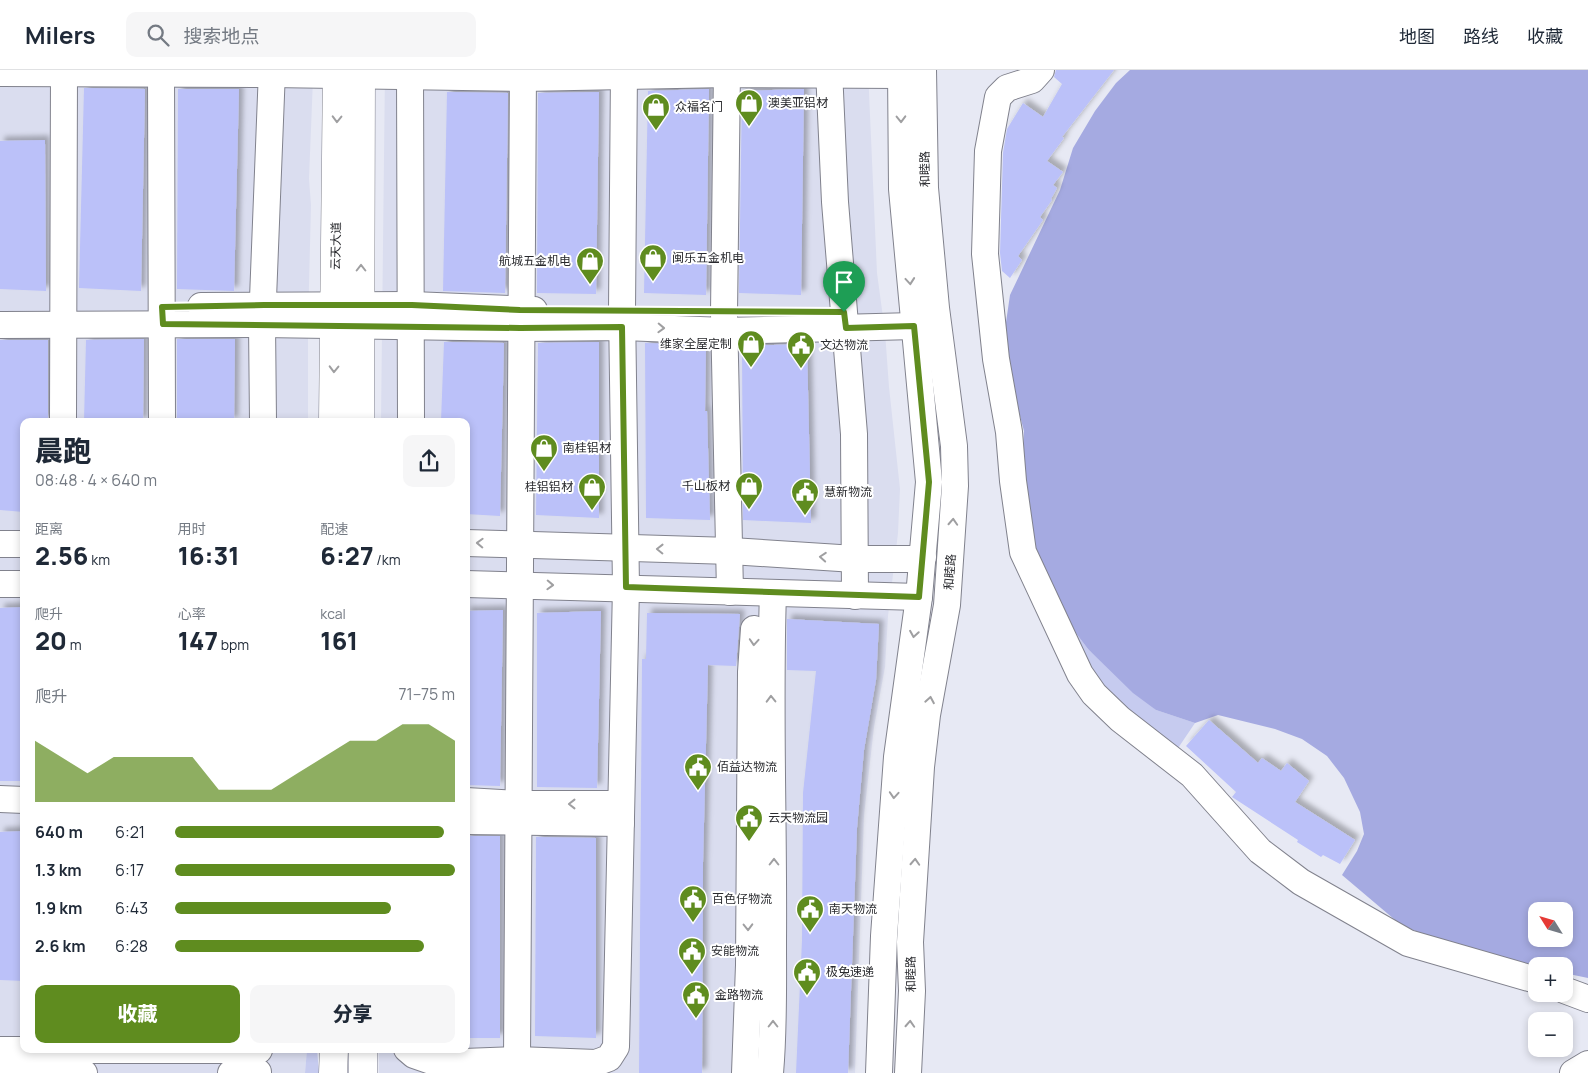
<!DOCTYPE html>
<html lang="zh">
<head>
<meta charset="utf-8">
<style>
	body { margin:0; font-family:Manrope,"Noto Sans SC",sans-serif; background:#f6f6f7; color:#1f2937; height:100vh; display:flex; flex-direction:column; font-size:19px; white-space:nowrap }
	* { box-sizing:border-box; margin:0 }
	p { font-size:16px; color:#747a83 }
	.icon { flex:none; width:28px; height:28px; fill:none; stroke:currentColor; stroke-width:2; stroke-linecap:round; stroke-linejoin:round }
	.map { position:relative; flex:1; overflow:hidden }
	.side { position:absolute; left:20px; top:348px; width:450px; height:635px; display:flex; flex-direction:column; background:#fff; border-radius:10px; box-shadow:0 2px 8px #0003 }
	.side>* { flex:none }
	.needle { width:32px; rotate:307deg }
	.controls { position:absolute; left:1528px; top:832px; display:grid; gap:10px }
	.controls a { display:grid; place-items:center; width:45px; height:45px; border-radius:10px; background:#fff; box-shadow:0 2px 8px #0003; font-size:25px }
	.pin { position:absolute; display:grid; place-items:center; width:42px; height:42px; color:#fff; margin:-51px -21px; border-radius:50% 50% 50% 0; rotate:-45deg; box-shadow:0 0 5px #0007 }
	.pin .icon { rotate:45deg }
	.round { display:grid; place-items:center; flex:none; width:52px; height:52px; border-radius:10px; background:#f6f6f7 }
	.overview { display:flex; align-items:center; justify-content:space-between; height:85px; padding:0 15px }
	h1 { font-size:28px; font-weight:800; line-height:38px }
	.stats { display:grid; grid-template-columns:repeat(3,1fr); gap:8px; height:85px; padding:5px 15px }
	.stats div { display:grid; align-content:center }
	.stats b { font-size:25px; font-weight:800 }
	.stats small { font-size:14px; font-weight:400 }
	.stats p { font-size:14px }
	.chart { height:140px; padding:10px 15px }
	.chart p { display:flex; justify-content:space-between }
	.chart svg { width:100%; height:90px; margin-top:5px; fill:#5f8c1f; opacity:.7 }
	.button { display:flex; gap:10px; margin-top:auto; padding:10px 15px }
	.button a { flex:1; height:58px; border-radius:10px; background:#5f8c1f; color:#fff; font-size:20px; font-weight:800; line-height:58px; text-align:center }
	.button a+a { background:#f6f6f7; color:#1f2937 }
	ul { padding:0 15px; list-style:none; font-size:16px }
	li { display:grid; grid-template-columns:80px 60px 1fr; align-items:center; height:38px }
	li i { height:12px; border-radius:6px; background:#5f8c1f }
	header { display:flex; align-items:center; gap:30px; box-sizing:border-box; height:70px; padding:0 25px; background:#fff; border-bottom:1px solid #e0e1e3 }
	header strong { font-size:24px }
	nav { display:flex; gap:28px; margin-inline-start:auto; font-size:18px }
	.search { width:350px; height:45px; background:#f6f6f7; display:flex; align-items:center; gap:12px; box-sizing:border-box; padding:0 18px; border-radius:10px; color:#747a83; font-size:19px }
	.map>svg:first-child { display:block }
</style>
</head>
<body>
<header>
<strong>Milers</strong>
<div class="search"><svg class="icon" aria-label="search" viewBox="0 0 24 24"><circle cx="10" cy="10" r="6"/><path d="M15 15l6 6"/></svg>搜索地点</div>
<nav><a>地图</a><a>路线</a><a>收藏</a></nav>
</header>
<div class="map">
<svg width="1588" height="1003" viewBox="0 0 1588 1003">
	<defs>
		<filter id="shadow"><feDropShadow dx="4.5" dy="-4.5" stdDeviation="2.5" flood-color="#0004"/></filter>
	</defs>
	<rect width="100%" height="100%" fill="#e7e9f4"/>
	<!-- built -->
	<g fill="#daddef">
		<path d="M0,0l313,8 -4,101 2,26 -3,120v96h-284v628h283l-2,24h-305z"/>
		<path d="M385,0h483l9,203 8,59 4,55 11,102 -2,44 -10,83 -3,51 -11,60 -10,88 -9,258h-476v-24h87v-628h-85z"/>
	</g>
	<!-- green -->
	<g fill="#c6cbef">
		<path d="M1069,554l19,25 68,61 39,13 -21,31 -78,-72z"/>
		<path d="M307,979h10l2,24h-14z"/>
	</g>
	<!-- forest -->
	<path fill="#a5aae1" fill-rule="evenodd" d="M1130,0h458v908l-24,-5v-7h-28v2l-108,-32 -27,-11 -59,-50 15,-24 7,-17 -4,-22 -16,-34 -17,-22 -25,-17 -27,-10 -57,-14 -23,8 -39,-13 -23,-17 -45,-44 -19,-25 -36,-70 -11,-87 2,-36 -19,-71v-31l5,-34 50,-105 13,-42 22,-37 21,-28zM1536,841h28v28h-28z"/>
	<!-- building -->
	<g fill="#bbc1f9" filter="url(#shadow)">
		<path d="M1056,0h58l-52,67 2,1 -17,23 16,11 -10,13 4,3 -6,11 1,1 -12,17 3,3 -25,36 4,4 -12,18 -8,-7 -2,-18 3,-100 4,-24 16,-26 20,14 19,-33 -8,-7z"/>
		<path d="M84,18l61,1 -4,202 -62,-3z"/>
		<path d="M178,19h61l-5,202 -57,-2z"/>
		<path d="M709,19l-3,206 -62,-2 4,-202z"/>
		<path d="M804,19l-3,206 -62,-2 3,-202z"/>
		<path d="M447,22l61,1 -3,200 -62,-2z"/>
		<path d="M599,22l-3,202 -59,-1 1,-200z"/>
		<path d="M45,70l1,151 -46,-2v-148z"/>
		<path d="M144,269l-1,82h-59l2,-81z"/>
		<path d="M177,269h58l-1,82h-57z"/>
		<path d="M0,270h48v81h-24v91l-24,-2z"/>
		<path d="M444,272l60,1 -4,173 -34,-2v-93h-25z"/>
		<path d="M599,272v176l-63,-3 2,-172z"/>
		<path d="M645,273l61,2 -1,66h2l3,109 -64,-2z"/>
		<path d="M807,274l4,179 -68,-3 -1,-174z"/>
		<path d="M24,537v174h-24v-173z"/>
		<path d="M503,540l-3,176 -34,-1v-174z"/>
		<path d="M601,541l-4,177 -60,-1v-174z"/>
		<path d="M647,543l93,1 -4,52 -28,-1 -5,198 -1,210h-63l3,-414h4z"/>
		<path d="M787,549l92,5 -3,56 -12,70 -7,78 -9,245h-52l6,-133 1,-147 13,-122 -29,-1z"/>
		<path d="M1209,650l49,43 4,-5 19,13 6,-8 22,18 -14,21 60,38 -15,24 -17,-9 -2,2 -24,-15 1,-2 -66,-43 4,-5 -50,-46z"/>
		<path d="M24,761v150l-24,-1v-148z"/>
		<rect x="466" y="766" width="34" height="202"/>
		<path d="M536,767l60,1v200l-61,-2z"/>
	</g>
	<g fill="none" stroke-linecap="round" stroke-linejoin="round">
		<!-- minor casing -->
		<g stroke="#81828d" stroke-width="28">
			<g id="minor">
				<path d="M161,0l1,351"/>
				<path d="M410,0l1,351"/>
				<path d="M727,0l-3,243 6,279"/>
				<path d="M829,0l6,132 19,232 1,162"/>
				<path d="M1041,0l-9,10 -25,8 -9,9 -10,54 -3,103 11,105 13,73 4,49 10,71 57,122 14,20 26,25 72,56 68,76 41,31 107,61 128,37"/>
				<path d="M0,3l272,1 251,4 204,-4 174,1"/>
				<path d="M201,236l211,-1 122,5"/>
				<path d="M0,255l262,-1 258,4 103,-1 102,4 189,-5"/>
				<path d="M63,351l1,-351"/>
				<path d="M263,351l-1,-97 10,-254"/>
				<path d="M466,473l265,8 124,8h55l13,-2"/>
				<path d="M0,474h24"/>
				<path d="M0,514h24"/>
				<path d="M466,514l453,13"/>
				<path d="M0,729l24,1"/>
				<path d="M466,731l53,3h102"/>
				<path d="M466,751l155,2"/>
				<path d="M1564,920l24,9"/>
				<path d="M407,979l7,6 23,8 80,-3 79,3 13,-5 7,-11 10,-460 -4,-277 2,-240"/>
				<path d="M0,980h259"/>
				<path d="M517,990l6,-990"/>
				<path d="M0,1002l84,1"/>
				<path d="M231,1003l27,-1"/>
				<path d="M745,1003l4,-108 2,-293 3,-43"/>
				<path d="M770,1003c4,-44 3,-88 3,-132 1,-116 -4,-232 0,-348"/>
				<path d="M879,1003l5,-137 13,-179 22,-160 10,-115 -27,-293 -1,-119"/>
				<path d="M908,1003l4,-82 -2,-49 11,-175 6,-52 20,-110 8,-119 -1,-40 -18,-138 -11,-120 -2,-118"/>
				<path d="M1573,1003l15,-9"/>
			</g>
		</g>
		<!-- major casing -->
		<g stroke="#81828d" stroke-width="29">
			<g id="major">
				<path d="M333,351l4,-351"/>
				<path d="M360,351l1,-351"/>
				<path d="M363,979v24"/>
				<path d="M333,1003l1,-24"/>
			</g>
		</g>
		<!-- minor -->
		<use href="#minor" stroke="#fff" stroke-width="26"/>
		<!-- major -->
		<use href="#major" stroke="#fff" stroke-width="28"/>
	</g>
	<!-- one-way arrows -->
	<defs><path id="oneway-chevron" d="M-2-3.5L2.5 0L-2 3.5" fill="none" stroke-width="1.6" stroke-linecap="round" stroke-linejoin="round" transform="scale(1.25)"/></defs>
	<g stroke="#9f9fa1">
		<use href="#oneway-chevron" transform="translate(337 49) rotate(91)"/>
		<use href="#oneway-chevron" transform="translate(901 49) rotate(89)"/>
		<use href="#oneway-chevron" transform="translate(361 198) rotate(-90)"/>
		<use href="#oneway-chevron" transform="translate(910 211) rotate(85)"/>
		<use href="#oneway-chevron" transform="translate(661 258) rotate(2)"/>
		<use href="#oneway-chevron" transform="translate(334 299) rotate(91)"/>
		<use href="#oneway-chevron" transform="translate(953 452) rotate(-87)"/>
		<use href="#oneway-chevron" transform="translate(480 473) rotate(-178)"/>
		<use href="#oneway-chevron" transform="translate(660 479) rotate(-179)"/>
		<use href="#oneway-chevron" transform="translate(823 487) rotate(-176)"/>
		<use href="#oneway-chevron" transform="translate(550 515) rotate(2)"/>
		<use href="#oneway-chevron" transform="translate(914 564) rotate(99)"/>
		<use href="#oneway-chevron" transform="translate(754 572) rotate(94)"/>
		<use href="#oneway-chevron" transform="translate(771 629) rotate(-91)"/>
		<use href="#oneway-chevron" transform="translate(930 630) rotate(-80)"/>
		<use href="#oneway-chevron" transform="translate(894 725) rotate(94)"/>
		<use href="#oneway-chevron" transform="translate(572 734) rotate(180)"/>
		<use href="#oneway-chevron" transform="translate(774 792) rotate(-90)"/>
		<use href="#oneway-chevron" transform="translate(915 792) rotate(-87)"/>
		<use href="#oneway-chevron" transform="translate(748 857) rotate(89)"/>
		<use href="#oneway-chevron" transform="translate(773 954) rotate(-90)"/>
		<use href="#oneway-chevron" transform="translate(910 954) rotate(-87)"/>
	</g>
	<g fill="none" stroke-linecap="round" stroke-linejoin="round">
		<!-- route casing -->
		<g stroke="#fff" stroke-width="10">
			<path id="route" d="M264,235h148l108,5 324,2 2,16 68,-2 15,156 -10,115 -293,-10 -4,-260 -102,1 -357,-4 -1,-17z"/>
		</g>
		<!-- route -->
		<use href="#route" stroke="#5f8c1f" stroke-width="6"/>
	</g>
	<!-- icons -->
	<defs>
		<g id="shop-pin" transform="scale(1.4375)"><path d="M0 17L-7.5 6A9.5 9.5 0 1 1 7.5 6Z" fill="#5f8c1f" stroke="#fff"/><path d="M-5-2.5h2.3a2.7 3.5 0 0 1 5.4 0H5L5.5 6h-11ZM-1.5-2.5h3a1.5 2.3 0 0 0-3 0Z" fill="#fff"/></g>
		<g id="civic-pin" transform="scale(1.4375)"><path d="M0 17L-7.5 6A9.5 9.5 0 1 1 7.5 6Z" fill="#5f8c1f" stroke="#fff"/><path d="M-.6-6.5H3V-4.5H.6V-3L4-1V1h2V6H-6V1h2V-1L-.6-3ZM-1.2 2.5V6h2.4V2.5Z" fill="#fff"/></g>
	</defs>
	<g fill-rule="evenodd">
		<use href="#shop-pin" x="749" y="33"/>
		<use href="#shop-pin" x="656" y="37"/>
		<use href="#shop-pin" x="653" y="188"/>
		<use href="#shop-pin" x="590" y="191"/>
		<use href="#shop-pin" x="751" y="274"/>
		<use href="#civic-pin" x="801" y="275"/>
		<use href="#shop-pin" x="544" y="378"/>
		<use href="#shop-pin" x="749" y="416"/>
		<use href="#shop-pin" x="592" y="417"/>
		<use href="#civic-pin" x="805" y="422"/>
		<use href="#civic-pin" x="698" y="697"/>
		<use href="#civic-pin" x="749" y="748"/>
		<use href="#civic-pin" x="693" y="829"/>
		<use href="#civic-pin" x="810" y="839"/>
		<use href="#civic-pin" x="692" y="881"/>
		<use href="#civic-pin" x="807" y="902"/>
		<use href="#civic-pin" x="696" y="925"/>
	</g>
	<g text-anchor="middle" stroke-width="4" stroke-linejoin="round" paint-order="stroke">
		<!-- poi labels -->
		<g font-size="12" fill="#292a2e" stroke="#fff" text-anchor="start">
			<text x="768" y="37">澳美亚铝材</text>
			<text x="675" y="41">众福名门</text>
			<text x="672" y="192">闽乐五金机电</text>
			<text x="571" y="195" text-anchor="end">航城五金机电</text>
			<text x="732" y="278" text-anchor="end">维家全屋定制</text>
			<text x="820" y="279">文达物流</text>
			<text x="563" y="382">南桂铝材</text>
			<text x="730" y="420" text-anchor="end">千山板材</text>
			<text x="573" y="421" text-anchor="end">桂铝铝材</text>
			<text x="824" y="426">慧新物流</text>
			<text x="717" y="701">佰益达物流</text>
			<text x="768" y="752">云天物流园</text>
			<text x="712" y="833">百色仔物流</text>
			<text x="829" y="843">南天物流</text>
			<text x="711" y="885">安能物流</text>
			<text x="826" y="906">极兔速递</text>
			<text x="715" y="929">金路物流</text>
		</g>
		<!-- street labels -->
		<g font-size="12" fill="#292a2e" stroke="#fff">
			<text transform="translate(925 99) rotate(-91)" y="4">和睦路</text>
			<text transform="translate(336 176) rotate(-89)" y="4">云天大道</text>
			<text transform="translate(950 502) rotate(-86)" y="4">和睦路</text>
			<text transform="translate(911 904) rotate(-91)" y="4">和睦路</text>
		</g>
	</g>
</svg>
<div class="controls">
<a><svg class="needle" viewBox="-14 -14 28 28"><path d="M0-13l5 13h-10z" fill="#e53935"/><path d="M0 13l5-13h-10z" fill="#747a83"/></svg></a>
<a>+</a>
<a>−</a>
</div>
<div class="pin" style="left:844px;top:242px;background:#1e9e55"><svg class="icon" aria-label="arrive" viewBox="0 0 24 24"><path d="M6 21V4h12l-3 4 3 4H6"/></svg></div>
<section class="side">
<div class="overview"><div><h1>晨跑</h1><p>08:48 · 4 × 640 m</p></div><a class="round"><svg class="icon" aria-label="share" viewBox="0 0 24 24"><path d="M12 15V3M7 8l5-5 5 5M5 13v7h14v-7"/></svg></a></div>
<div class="stats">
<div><p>距离</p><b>2.56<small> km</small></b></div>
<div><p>用时</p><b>16:31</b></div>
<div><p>配速</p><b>6:27<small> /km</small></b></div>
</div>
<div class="stats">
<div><p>爬升</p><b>20<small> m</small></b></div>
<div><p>心率</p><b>147<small> bpm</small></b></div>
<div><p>kcal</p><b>161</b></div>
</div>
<div class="chart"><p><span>爬升</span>71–75 m</p>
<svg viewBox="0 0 160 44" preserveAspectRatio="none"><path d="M0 44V14L10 22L20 30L30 22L40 22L50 22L60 22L70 38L80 38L90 38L100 30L110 22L120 14L130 14L140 6L150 6L160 14V44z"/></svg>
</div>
<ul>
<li><b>640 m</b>6:21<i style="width:96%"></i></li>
<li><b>1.3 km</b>6:17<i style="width:100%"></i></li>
<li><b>1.9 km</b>6:43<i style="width:77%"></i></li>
<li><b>2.6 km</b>6:28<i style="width:89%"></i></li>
</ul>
<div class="button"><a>收藏</a><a>分享</a></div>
</section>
</div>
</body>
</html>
